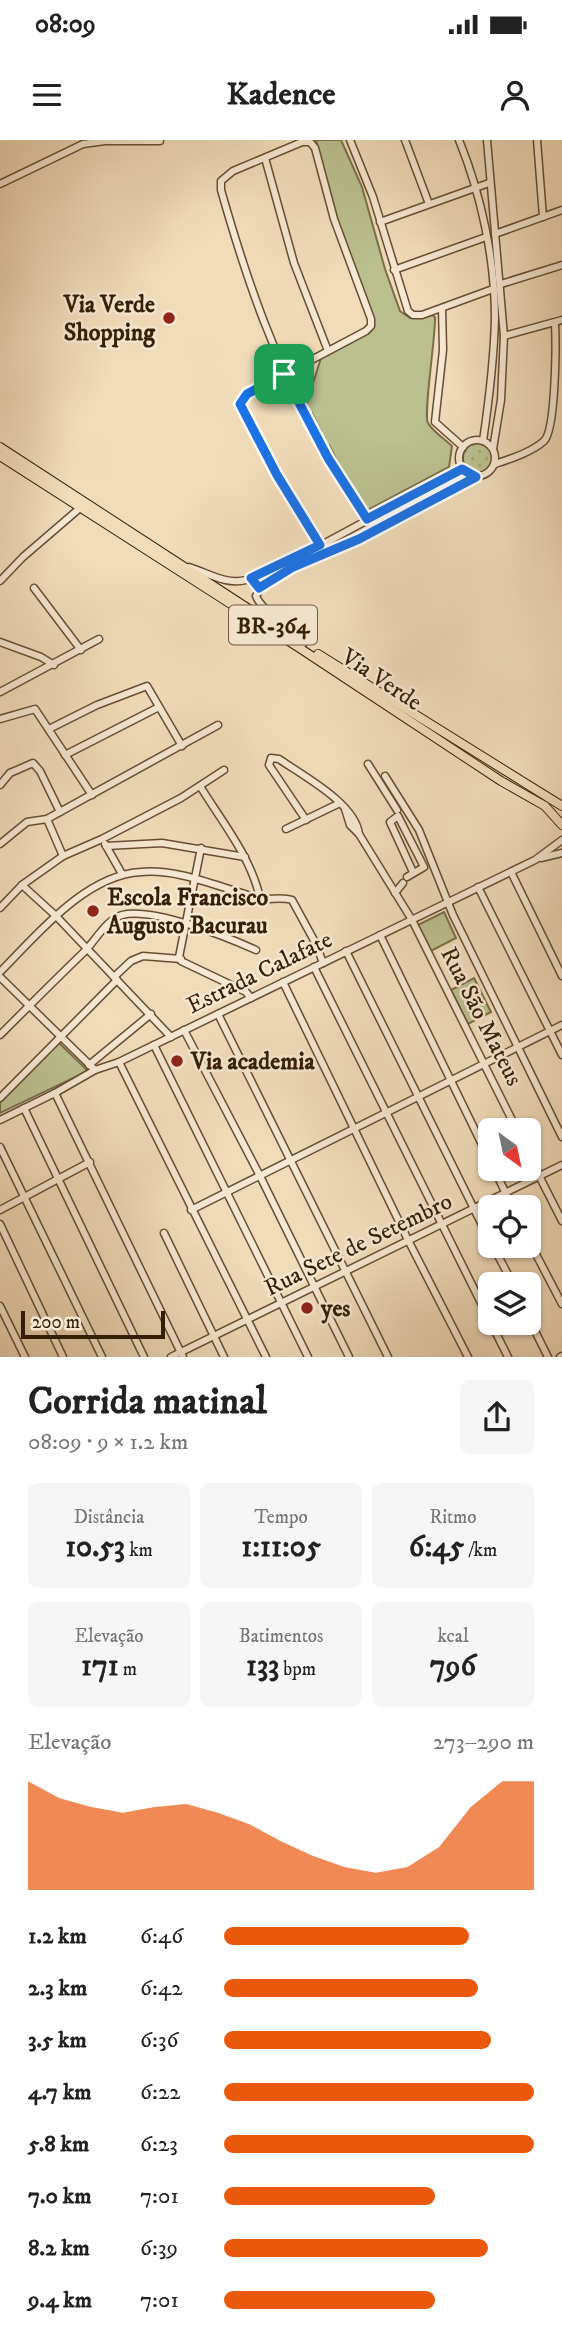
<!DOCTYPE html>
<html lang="pt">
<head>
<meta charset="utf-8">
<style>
	body { margin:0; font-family:"IM FELL DW Pica",serif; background:#f6f6f6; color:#222; height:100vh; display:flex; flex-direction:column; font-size:26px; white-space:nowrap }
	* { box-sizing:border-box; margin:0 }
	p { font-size:23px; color:#767676 }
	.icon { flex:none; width:38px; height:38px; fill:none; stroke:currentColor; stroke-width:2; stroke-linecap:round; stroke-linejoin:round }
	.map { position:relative; height:1217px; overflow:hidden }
	.drawer { display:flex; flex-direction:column; background:#fff; flex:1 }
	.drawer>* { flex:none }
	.needle { width:46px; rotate:147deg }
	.controls { position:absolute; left:478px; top:978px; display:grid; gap:14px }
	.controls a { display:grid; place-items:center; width:63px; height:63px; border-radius:10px; background:#fff; box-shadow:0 2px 5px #0004; font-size:35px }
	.scale { position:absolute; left:21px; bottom:18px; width:144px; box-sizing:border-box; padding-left:7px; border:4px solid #371f05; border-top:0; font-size:19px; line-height:24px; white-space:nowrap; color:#371f05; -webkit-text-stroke:5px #f6e8d2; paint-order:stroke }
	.pin { position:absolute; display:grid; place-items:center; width:60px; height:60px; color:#fff; margin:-30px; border-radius:14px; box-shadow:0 4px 10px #0006 }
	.round { display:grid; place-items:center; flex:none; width:74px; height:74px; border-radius:10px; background:#f6f6f6 }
	.head { display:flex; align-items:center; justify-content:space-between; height:119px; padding:0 28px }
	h1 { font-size:38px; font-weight:700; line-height:52px }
	.stats { display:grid; grid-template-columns:repeat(3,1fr); gap:10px; height:119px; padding:7px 28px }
	.stats div { display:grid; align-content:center; border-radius:10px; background:#f6f6f6; text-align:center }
	.stats b { font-size:30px; font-weight:700 }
	.stats small { font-size:19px; font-weight:400 }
	.stats p { font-size:19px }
	.chart { height:196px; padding:14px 28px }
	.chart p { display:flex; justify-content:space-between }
	.chart svg { width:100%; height:126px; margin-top:7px; fill:#ea580c; opacity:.7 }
	ul { padding:0 28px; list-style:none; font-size:23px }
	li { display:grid; grid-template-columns:112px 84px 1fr; align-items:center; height:52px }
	li i { height:18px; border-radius:9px; background:#ea580c }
	.status { display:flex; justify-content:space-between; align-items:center; height:49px; padding:0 35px; background:#fff; direction:ltr }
	.status svg { height:19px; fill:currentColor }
	header { display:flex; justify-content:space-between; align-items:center; height:91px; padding:0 28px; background:#fff; font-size:32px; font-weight:700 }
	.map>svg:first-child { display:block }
</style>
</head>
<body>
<div class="status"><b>08:09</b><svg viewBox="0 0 49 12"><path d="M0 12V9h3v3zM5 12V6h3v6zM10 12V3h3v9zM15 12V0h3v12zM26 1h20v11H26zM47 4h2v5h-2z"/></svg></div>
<header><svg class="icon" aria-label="menu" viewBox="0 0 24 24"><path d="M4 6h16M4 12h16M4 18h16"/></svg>Kadence<svg class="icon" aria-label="person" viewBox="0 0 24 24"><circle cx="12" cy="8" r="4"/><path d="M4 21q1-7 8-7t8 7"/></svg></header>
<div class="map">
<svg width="562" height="1217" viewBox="0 0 562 1217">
	<defs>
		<pattern id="grass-dots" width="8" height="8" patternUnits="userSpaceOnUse" patternTransform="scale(1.75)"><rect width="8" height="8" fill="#bbc08f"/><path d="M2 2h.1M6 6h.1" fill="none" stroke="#a1a57a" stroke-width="1.8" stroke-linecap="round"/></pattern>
	</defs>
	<rect width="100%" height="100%" fill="#f1dcba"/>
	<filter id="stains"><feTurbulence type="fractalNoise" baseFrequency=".00286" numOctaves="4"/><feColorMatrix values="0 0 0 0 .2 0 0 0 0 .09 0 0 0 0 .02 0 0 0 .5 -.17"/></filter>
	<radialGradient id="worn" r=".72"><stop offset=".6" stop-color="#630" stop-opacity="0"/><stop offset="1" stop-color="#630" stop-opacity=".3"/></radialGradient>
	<!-- grass -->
	<circle fill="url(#grass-dots)" stroke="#79704a" stroke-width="2" cx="478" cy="318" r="15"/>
	<!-- green -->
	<g fill="#bbc08f" stroke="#79704a" stroke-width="2">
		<path d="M316,0h25l21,47 23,82 15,42 10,7 22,-3 3,2c1,18 -12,98 -7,106 5,9 17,16 24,23l-3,21 -85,45 -25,-41 2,-2 -12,-24 -4,1 -7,-12 3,-3 -9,-18 -3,2 -4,-6 16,-51 50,-29 -49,-161z"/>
		<path d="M444,772l12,26 -25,13 -13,-26z"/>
		<path d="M474,838l17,34 -23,12 -17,-34z"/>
		<path d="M57,901l31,30 -88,42v-14z"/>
	</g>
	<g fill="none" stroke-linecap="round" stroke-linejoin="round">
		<!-- minor casing -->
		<g stroke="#664e32" stroke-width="9">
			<g id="minor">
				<path d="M350,0l23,57 35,114 5,4h9l71,-26"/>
				<path d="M405,0l24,64"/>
				<path d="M459,0c22,54 36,119 36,178 -1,42 -6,82 -12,123"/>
				<path d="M487,0l17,196 -3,64 -8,49"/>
				<path d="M537,0l6,77"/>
				<path d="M265,18l29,105 34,88"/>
				<path d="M0,44l83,-40 22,-3h55"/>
				<path d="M380,82l109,-39"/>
				<path d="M495,94l67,-24"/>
				<path d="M394,130l92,-33"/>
				<path d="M501,144l61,-19"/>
				<path d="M442,168l1,42 -8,72 28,25"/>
				<path d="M504,196l58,-16"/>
				<circle cx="477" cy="318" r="18"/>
				<path d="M495,324c15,-5 37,-12 49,-23 12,-11 12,-99 11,-118"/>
				<path d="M320,405l-43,-70 -37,-71 2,-6 5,-4c39,-21 79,-42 119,-63l5,-5v-7l-37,-100 -19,-71 -5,-6h-8l-69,29 -12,10v9c27,95 54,171 102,258 14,25 29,55 49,76l1,8"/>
				<path d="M189,427c19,6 37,18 57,13l81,-38 135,-73"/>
				<path d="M0,441l23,-24 57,-49"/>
				<path d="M34,448l47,62"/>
				<path d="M0,502l41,15 13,8"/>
				<path d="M303,504c-11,-11 -44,-37 -47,-48l7,-12 30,-17 49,-20 134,-71"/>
				<path d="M0,552l99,-53"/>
				<path d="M0,579l35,-10 57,86"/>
				<path d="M49,589l48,-24 50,-19 35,60"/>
				<path d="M65,615l94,-48"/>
				<path d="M368,624l29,46"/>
				<path d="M385,636l34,54 34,85 109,222"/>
				<path d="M0,645l10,-12 23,-10 7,8 20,41"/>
				<path d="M200,646c22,36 51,71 60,112"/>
				<path d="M345,669l5,16 9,9 53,86 105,210"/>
				<path d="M47,679l16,37"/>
				<path d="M306,680l-37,-55 2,-7 8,1c24,17 76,44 80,75"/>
				<path d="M286,689l54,-26"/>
				<path d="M0,704l27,-22 20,-3 171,-94"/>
				<path d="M105,704l17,30"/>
				<path d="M106,706l56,-3 83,14"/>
				<path d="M201,708l-22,109 2,4 65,31 5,6"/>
				<path d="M541,718l21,-5"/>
				<path d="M511,732l51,104"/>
				<path d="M407,737l17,-10 -26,-51 -8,6 23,50"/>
				<path d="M22,745l34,31 115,121"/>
				<path d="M478,747l84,168"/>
				<path d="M395,753l8,-10"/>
				<path d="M0,768l22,-23 41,-29 39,-17 79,-41 43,-28"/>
				<path d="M380,795l110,226"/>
				<path d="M346,811l144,290"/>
				<path d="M314,827l176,354"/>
				<path d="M0,832c37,-37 85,-97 141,-100 35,-3 70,12 104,22 6,2 13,5 20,5 10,0 18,-2 27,1l24,44 7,19"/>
				<path d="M0,837l95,93"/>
				<path d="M114,837l17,-16 12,-5 38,3"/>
				<path d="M283,842l125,258 60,117"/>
				<path d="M218,874l170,343"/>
				<path d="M184,890l76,146 89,181"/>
				<path d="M0,895c28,-28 56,-56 84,-83 11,-11 23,-33 38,-37 31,-8 105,22 134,35"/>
				<path d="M154,905l154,312"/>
				<path d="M119,922l147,295"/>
				<path d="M89,925l62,-51"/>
				<path d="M55,953l128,264"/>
				<path d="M0,958l117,-118"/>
				<path d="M24,968l120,249"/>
				<path d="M0,980l55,-27 40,-23 24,-8 416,-202 27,-20"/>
				<path d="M0,1007l102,210"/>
				<path d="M528,1014l34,67"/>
				<path d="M494,1029l19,39"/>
				<path d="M0,1070l90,-48"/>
				<path d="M191,1070l371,-185"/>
				<path d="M0,1084l63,133"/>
				<path d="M164,1093l60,124"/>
				<path d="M528,1099l34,65"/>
				<path d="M493,1106l20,38"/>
				<path d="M0,1166l25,51"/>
				<path d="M528,1177l20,40"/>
				<path d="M491,1183l17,34"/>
				<path d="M171,1217l391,-192"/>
				<path d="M560,1217l2,-1"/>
			</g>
		</g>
		<!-- major casing -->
		<g stroke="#371f05" stroke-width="10">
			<g id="major">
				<path d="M0,307l249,162"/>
				<path d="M0,316l301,193 200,132 44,25 17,19"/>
				<path d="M318,514l244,152"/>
			</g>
		</g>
		<!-- minor -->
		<use href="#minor" stroke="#f6e8d2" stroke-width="6"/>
		<!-- major -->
		<use href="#major" stroke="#f1dcba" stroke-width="8"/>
	</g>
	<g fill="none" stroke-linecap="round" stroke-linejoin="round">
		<!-- route casing -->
		<g stroke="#fff" stroke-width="14">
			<path id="route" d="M284,234l44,84 39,61 95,-50 14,8 -117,62 -66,28 -34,21 -8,-10 69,-33 -43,-70 -37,-71 7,-10z"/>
		</g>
		<!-- route -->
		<use href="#route" stroke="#1a73e8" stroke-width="9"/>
	</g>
	<!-- markers -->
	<g fill="#8f2418" stroke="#f6e8d2" stroke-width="2.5">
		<circle cx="169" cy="178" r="7"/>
		<circle cx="93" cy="771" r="7"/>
		<circle cx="177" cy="921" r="7"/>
		<circle cx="307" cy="1168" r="7"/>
	</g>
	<g text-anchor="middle" stroke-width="5" stroke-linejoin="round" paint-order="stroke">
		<!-- shield labels -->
		<rect fill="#f6e8d2" stroke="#705b42" stroke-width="2" x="229" y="465.5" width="88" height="39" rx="5"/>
		<g font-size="23" font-weight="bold" fill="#371f05">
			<text x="273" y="493">BR-364</text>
		</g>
		<!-- poi labels -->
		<g font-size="24" font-weight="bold" fill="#371f05" stroke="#f6e8d2" text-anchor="start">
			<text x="155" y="172" text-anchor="end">Via Verde<tspan x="155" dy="28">Shopping</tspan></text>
			<text x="107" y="765">Escola Francisco<tspan x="107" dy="28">Augusto Bacurau</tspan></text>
			<text x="191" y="929">Via academia</text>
			<text x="321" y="1176">yes</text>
		</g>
		<!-- street labels -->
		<g font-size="24" fill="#371f05" stroke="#f6e8d2">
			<text transform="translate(382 539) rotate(34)" y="8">Via Verde</text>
			<text transform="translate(259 832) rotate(-26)" y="8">Estrada Calafate</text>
			<text transform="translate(482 876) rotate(63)" y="8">Rua São Mateus</text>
			<text transform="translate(358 1104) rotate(-26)" y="8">Rua Sete de Setembro</text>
		</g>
	</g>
	<rect width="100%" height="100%" filter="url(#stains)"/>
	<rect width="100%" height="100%" fill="url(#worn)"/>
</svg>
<div class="controls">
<a><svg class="needle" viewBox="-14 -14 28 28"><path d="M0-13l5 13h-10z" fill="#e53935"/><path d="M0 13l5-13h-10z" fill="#767676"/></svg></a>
<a><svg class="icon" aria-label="locate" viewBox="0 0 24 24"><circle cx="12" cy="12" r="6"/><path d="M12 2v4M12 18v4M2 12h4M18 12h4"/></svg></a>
<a><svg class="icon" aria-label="layers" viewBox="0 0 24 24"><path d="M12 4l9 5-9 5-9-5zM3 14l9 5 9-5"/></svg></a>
</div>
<div class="scale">200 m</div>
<div class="pin" style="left:284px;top:234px;background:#1e9e55"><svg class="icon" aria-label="arrive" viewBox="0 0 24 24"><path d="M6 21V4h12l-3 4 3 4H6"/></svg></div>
</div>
<section class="drawer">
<div class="head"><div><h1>Corrida matinal</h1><p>08:09 · 9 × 1.2 km</p></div><a class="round"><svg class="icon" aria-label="share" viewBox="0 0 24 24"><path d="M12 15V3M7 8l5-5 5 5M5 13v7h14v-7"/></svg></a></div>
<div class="stats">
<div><p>Distância</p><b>10.53<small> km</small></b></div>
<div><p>Tempo</p><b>1:11:05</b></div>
<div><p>Ritmo</p><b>6:45<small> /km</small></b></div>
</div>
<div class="stats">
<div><p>Elevação</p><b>171<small> m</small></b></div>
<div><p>Batimentos</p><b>133<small> bpm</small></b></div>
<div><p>kcal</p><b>796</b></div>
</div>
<div class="chart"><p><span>Elevação</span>273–290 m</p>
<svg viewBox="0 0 160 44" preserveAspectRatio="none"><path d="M0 44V6L10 12L20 15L30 17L40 15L50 14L60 17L70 21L80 27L90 32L100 36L110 38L120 36L130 29L140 15L150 6L160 6V44z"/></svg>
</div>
<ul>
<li><b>1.2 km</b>6:46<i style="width:79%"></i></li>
<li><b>2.3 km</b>6:42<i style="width:82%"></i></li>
<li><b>3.5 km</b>6:36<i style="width:86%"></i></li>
<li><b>4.7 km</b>6:22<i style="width:100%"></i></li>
<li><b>5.8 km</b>6:23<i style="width:100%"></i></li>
<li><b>7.0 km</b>7:01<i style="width:68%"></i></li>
<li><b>8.2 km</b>6:39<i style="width:85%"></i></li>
<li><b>9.4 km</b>7:01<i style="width:68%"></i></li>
</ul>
</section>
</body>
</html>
